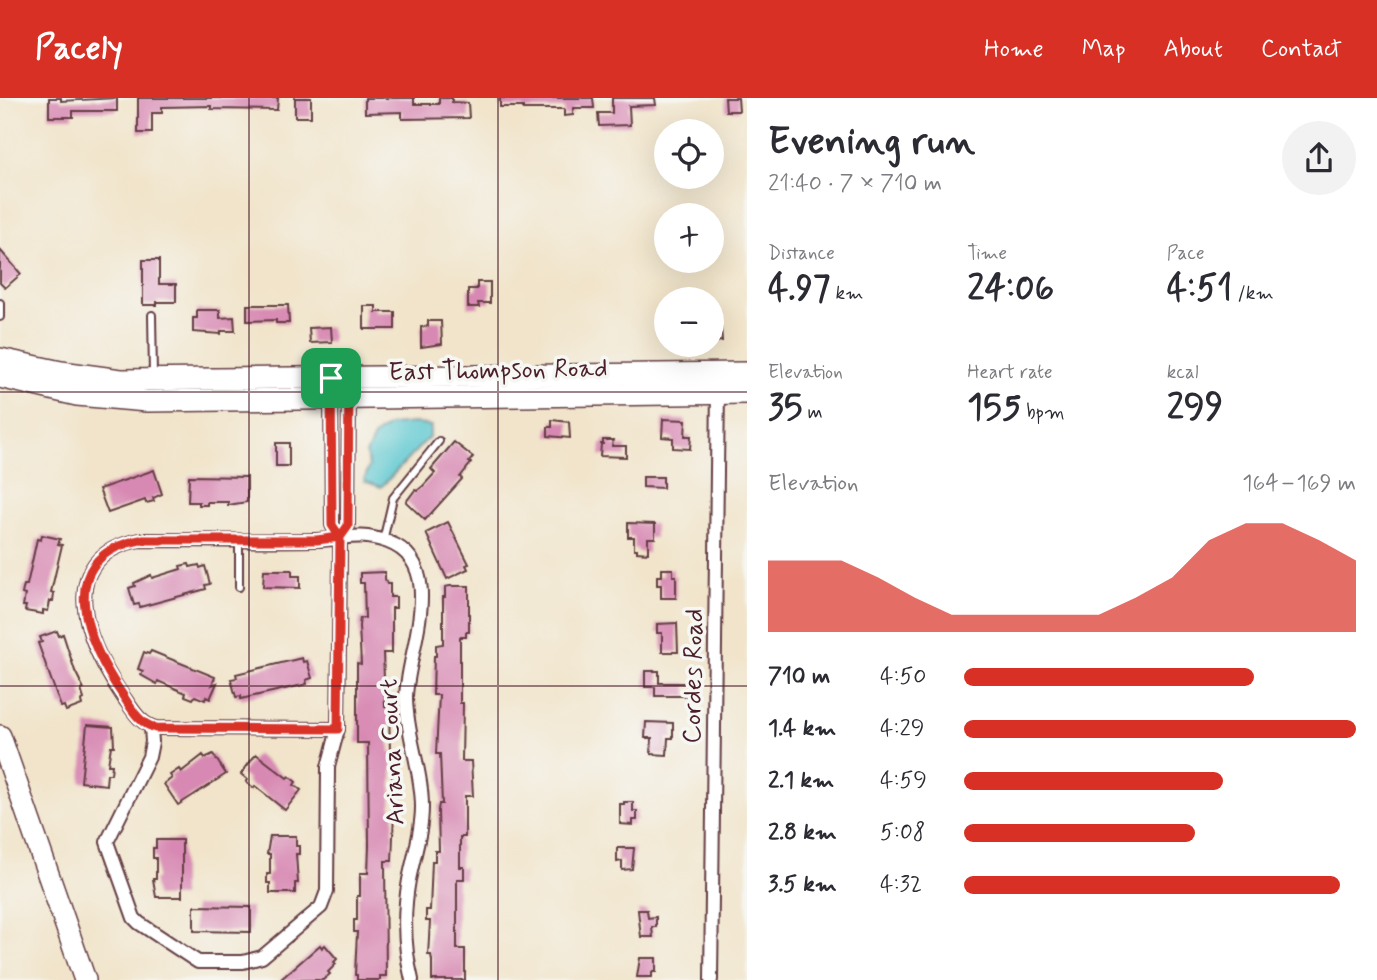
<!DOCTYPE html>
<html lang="en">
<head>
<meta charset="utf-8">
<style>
	body { margin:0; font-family:Mynerve,sans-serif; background:#f2f2f3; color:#2b2b33; height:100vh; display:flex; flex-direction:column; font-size:26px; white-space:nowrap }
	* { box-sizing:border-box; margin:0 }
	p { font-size:23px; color:#7c7c81 }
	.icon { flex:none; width:38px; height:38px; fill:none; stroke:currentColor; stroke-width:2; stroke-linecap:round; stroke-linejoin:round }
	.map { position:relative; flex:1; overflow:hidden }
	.sheet { display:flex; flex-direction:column; background:#fff; width:630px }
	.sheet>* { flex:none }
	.controls { position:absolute; left:654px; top:21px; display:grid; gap:14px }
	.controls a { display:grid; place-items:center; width:70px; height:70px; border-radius:50%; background:#fff; box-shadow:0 7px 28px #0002; font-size:35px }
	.pin { position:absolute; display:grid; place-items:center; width:60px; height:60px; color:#fff; margin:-30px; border-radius:14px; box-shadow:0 4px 10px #0006 }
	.round { display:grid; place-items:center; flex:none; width:74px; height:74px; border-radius:37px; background:#f2f2f3 }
	.headline { display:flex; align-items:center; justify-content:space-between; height:119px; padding:0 21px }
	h1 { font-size:38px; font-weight:700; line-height:52px }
	.figures { display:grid; grid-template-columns:repeat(3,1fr); gap:10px; height:119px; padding:7px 21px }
	.figures div { display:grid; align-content:center }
	.figures b { font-size:35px; font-weight:700 }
	.figures small { font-size:19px; font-weight:400 }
	.figures p { font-size:19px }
	.chart { height:196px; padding:14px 21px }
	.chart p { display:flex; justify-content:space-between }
	.chart svg { width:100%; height:126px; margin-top:7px; fill:#d93025; opacity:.7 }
	ul { padding:0 21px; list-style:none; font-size:23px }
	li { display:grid; grid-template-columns:112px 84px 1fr; align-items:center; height:52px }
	li i { height:18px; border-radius:9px; background:#d93025 }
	header { display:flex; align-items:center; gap:42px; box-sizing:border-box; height:98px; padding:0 35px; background:#d93025; color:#fff }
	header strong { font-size:33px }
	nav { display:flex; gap:38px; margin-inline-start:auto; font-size:24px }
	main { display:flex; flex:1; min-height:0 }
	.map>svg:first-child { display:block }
</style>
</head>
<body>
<header>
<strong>Pacely</strong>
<nav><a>Home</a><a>Map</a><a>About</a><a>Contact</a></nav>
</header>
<main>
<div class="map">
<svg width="747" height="882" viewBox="0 0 747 882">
	<rect width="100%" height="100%" fill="#f6f6f2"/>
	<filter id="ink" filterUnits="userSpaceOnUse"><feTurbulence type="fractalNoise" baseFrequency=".0143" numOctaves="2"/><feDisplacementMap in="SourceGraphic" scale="14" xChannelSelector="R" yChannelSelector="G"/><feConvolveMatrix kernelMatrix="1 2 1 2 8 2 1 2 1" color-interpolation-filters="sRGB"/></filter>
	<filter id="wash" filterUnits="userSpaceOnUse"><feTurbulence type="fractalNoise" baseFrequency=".00686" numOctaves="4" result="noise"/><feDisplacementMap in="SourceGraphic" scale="28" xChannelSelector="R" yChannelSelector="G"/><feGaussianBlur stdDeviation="1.57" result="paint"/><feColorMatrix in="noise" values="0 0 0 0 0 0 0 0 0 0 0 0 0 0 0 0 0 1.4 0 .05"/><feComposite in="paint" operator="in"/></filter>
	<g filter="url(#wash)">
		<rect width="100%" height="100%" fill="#f1e4ca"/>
		<!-- water -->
		<path fill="#5bc8d0" stroke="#52747e" stroke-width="2" d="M414,325l17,3 -2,11 -48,50 -17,-6 5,-15 -3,-12 9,-19 16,-10z"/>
		<g id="blocks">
			<!-- building -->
			<g fill="#d889b3">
				<path d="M49,0h12v3l56,-3v13h-44v6h-24z"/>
				<path d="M138,0h140l-1,12 -66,-1v-3l-49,1v6h-10v20h-14z"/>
				<rect x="295" y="0" width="16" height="19"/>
				<path d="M365,0h49v6h25v-6h13v4l16,1 1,15 -67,1v-7l-37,1z"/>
				<path d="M500,0h93l1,10h-21v7l-9,1v-7h-41v-2h-23z"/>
				<path d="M612,0h43l1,7 -27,1 1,19 -31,1 -1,-13h14z"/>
				<path d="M725,0h13l1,13h-13z"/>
				<path d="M0,152l21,24 -16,14 -5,-5z"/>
				<path d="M143,162h16v24h17v18h-19v3h-14z"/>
				<path d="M477,184h13v21h-12l1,4h-11v-18h9z"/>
				<path d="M247,207h41l1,18h-13v-3l-29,1z"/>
				<path d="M364,208h12v6h19v17h-31z"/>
				<path d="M197,212h23v8l14,-1 1,14h-14v3l-28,-2v-14h4z"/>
				<path d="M428,223h13l1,23 -21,3v-20l7,-1z"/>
				<path d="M331,229l1,15 -22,1 -1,-15z"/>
				<path d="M712,229h9l1,14 -10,1z"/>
				<path d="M663,321l23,1 -1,16h6l-1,13 -17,-1v-10l-11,-1z"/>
				<path d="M552,322l17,2 1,16 -22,-2v-9h4z"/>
				<path d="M603,342h10l-1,6h14v11l-26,-1 1,-12h2z"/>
				<path d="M454,344l19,15 -4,5 2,1 -11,14 2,2 -37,41 -19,-18 9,-12 2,1 6,-5 12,-13 -4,-4z"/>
				<rect x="276" y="345" width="13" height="23"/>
				<path d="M154,372l8,24 -9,4 1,3 -8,2 -1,-3 -37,13 -9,-24z"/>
				<path d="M189,378l58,1v25l-19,3v-3h-21v3h-8v-3h-11z"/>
				<path d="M643,379h20v11l-20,-1z"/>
				<path d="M448,424l21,42 -3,1 2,4 -21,10 -21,-46z"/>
				<path d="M628,425l27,1v14h-7v15l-11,-1v-3h-3v-12h-6z"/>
				<path d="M42,437l18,4 -2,5 4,1 -11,47 3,1 -1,8h-3l-2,10 -5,-1v4l-18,-3 1,-5h-3l2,-11 -3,-1 2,-9h3l10,-46 4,1z"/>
				<path d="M189,466l1,3 9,-2 1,3 5,-2 5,18 -5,1 1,4 -66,18 -1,-3 -5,1 -5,-17 6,-2 -1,-3 17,-8 1,3 29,-9 -1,-3z"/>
				<path d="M662,471h11v7h3v22h-15v-13h-4v-9h5z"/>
				<path d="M264,472h28v6h8v12l-37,-1z"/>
				<path d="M385,474v7l2,5h3v13h6v11h-4v45h-9l2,54h4l1,45h3l-2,60h3l-2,49h-7l1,115h-6v4h-23v-5h-2l2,-43h-3v-12h3v-24h3v-23h8l1,-27 -1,-103h-11v-80l4,1 -2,-38 1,-8h5l-1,-35h-4v-10z"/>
				<path d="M450,488h19v46h-3v5h-6v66h3l-1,58h9l2,35h-8v41h-5v30h4v12h-7v70h8v31h-33v-20l-1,-5h-3l2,-34h-4v-11h4l2,-49h3v-10h4l-1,-41 1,-6h3l-2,-50h-4l3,-59h-6l1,-39h2v-11l7,-1v-47h2v-10z"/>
				<path d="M677,525l1,29h-16v-19h-5v-9z"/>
				<path d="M57,533l2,5 4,-2 12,37 9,18 -3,1 3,9 -3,2 1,4 -16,6 -2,-5 -3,1 -23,-64 4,-1 -2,-5z"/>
				<path d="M151,553l64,26 -3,8 5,-2 -7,16 -4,-2 -1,3 -10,-4 -2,3 -8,-3 1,-3 -28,-12 -1,3 -16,-9 2,-4 -5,-2 6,-17 5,2z"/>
				<path d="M302,560l1,4 4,-1 5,17 -6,2 1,4 -66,15v-3l-5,1 -5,-18 6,-1 -1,-4z"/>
				<path d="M645,573h14v12h28v13h-32v-9h-10z"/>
				<path d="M646,624l27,1v15h-5l-1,17 -16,-1 1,-16h-7z"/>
				<path d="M87,627l26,2 1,19h-3l-3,19h4l-1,9h-4l-1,11 -25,-3z"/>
				<path d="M213,656l13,20 -48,31 -14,-21 8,-6 -2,-3 9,-6 2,3 22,-17 2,3z"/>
				<path d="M256,656l31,24 2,-2 7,6 -2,3 7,5 -16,20 -30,-24 -1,2 -8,-6 2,-2 -7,-6z"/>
				<path d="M624,704h9v9h4v9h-4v5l-13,-1v-20h4z"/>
				<path d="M270,738h26v10h3v8h-3l2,29h-3v10h-25v-10h-3v-9h3v-20h-3z"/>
				<path d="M156,742h26v57h-26l-3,-18h3v-21h-3v-10h3z"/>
				<path d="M617,750h17l-2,21 -10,1v-9l-5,1z"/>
				<path d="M194,808l57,1v25l-57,-1z"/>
				<path d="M638,812h9l1,8 8,-1v10h-4l1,10h-12z"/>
				<path d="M320,847l2,3 3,-3 12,14 -3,3 2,2 -8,8 2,2 -7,6h-43z"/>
				<path d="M640,860h16v14h-4v5h-15z"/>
			</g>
		</g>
	</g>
	<g filter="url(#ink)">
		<use href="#blocks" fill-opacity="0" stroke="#633d43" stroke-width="2"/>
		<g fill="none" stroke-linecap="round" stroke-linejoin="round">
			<!-- lane casing -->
			<g stroke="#633d43" stroke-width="10">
				<g id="lane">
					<path d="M0,205v14"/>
					<path d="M152,217l1,60"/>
					<path d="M383,443l10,-43 46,-57"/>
					<path d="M239,489v-47"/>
				</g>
			</g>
			<!-- street casing -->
			<g stroke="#633d43" stroke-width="16">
				<g id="street">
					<path d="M340,439l8,-11 1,-134"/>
					<path d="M151,629l1,15 -3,15 -42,85 27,76 5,5 59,39h45l19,-5 59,-50 6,-16 1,-124 10,-38 2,-170v-22l-8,-12 -1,-131"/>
					<path d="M338,631l-182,-1c-17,-4 -24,-20 -34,-33 -35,-52 -71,-138 18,-155 58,0 117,1 175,0 31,0 40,-9 73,2 61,22 19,111 18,155 0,37 16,72 16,110 0,25 -8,48 -13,73 -6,33 -5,67 3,100"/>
					<path d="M711,882l7,-592"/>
				</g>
			</g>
			<!-- primary casing -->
			<g stroke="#633d43" stroke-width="24">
				<g id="primary">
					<path d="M0,261l61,13 60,8 626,-7"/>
					<path d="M0,279l77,18 70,6 600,-8"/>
					<path d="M0,638l85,244"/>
				</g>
			</g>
			<!-- lane -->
			<use href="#lane" stroke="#fff" stroke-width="6"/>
			<!-- street -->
			<use href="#street" stroke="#fff" stroke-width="12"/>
			<!-- primary -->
			<use href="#primary" stroke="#fff" stroke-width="21"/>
		</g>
	</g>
	<g fill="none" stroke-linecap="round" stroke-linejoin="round" filter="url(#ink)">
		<!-- route casing -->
		<g stroke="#fff" stroke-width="14">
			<path id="route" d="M331,280l1,147 8,12 -2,192 -182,-1c-17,-4 -25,-20 -34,-34 -35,-51 -71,-137 18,-154h177l23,-3 8,-11 1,-149 -18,1"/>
		</g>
		<!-- route -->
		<use href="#route" stroke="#d93025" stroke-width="9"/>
	</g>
	<!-- grid -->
	<path fill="none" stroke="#4a1f2b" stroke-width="2" stroke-opacity="0.55" d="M249,0v882M498,0v882M0,294h747M0,588h747"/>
	<g text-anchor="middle" stroke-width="7" stroke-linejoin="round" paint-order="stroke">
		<!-- street labels -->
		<g font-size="26" fill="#4a1f2b" stroke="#f6f6f2">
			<text transform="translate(498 271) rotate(-1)" y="9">East Thompson Road</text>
			<text transform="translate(692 578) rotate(-89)" y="9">Cordes Road</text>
			<text transform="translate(391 654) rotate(-93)" y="9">Ariana Court</text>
		</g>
	</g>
</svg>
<div class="controls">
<a><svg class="icon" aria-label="locate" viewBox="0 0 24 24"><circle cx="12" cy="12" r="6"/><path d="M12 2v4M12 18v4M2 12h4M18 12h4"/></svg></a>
<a>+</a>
<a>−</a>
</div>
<div class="pin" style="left:331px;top:280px;background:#1e9e55"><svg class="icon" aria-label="arrive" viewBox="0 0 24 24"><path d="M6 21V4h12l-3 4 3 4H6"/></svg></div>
</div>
<section class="sheet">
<div class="headline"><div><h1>Evening run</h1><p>21:40 · 7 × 710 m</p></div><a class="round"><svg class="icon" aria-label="share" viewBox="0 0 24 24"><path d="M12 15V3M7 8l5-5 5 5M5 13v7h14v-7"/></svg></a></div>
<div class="figures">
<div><p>Distance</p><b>4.97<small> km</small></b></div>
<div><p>Time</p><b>24:06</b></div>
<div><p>Pace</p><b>4:51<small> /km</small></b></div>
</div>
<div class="figures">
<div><p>Elevation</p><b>35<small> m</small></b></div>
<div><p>Heart rate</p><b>155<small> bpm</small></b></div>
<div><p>kcal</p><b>299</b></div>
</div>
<div class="chart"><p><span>Elevation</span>164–169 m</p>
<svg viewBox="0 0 160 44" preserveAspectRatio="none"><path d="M0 44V19L10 19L20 19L30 25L40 32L50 38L60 38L70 38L80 38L90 38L100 32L110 25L120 12L130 6L140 6L150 12L160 19V44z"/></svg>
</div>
<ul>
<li><b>710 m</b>4:50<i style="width:74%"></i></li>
<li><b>1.4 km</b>4:29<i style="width:100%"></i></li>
<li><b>2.1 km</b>4:59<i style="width:66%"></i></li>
<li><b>2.8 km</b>5:08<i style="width:59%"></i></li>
<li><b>3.5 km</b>4:32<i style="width:96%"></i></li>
</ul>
</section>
</main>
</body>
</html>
